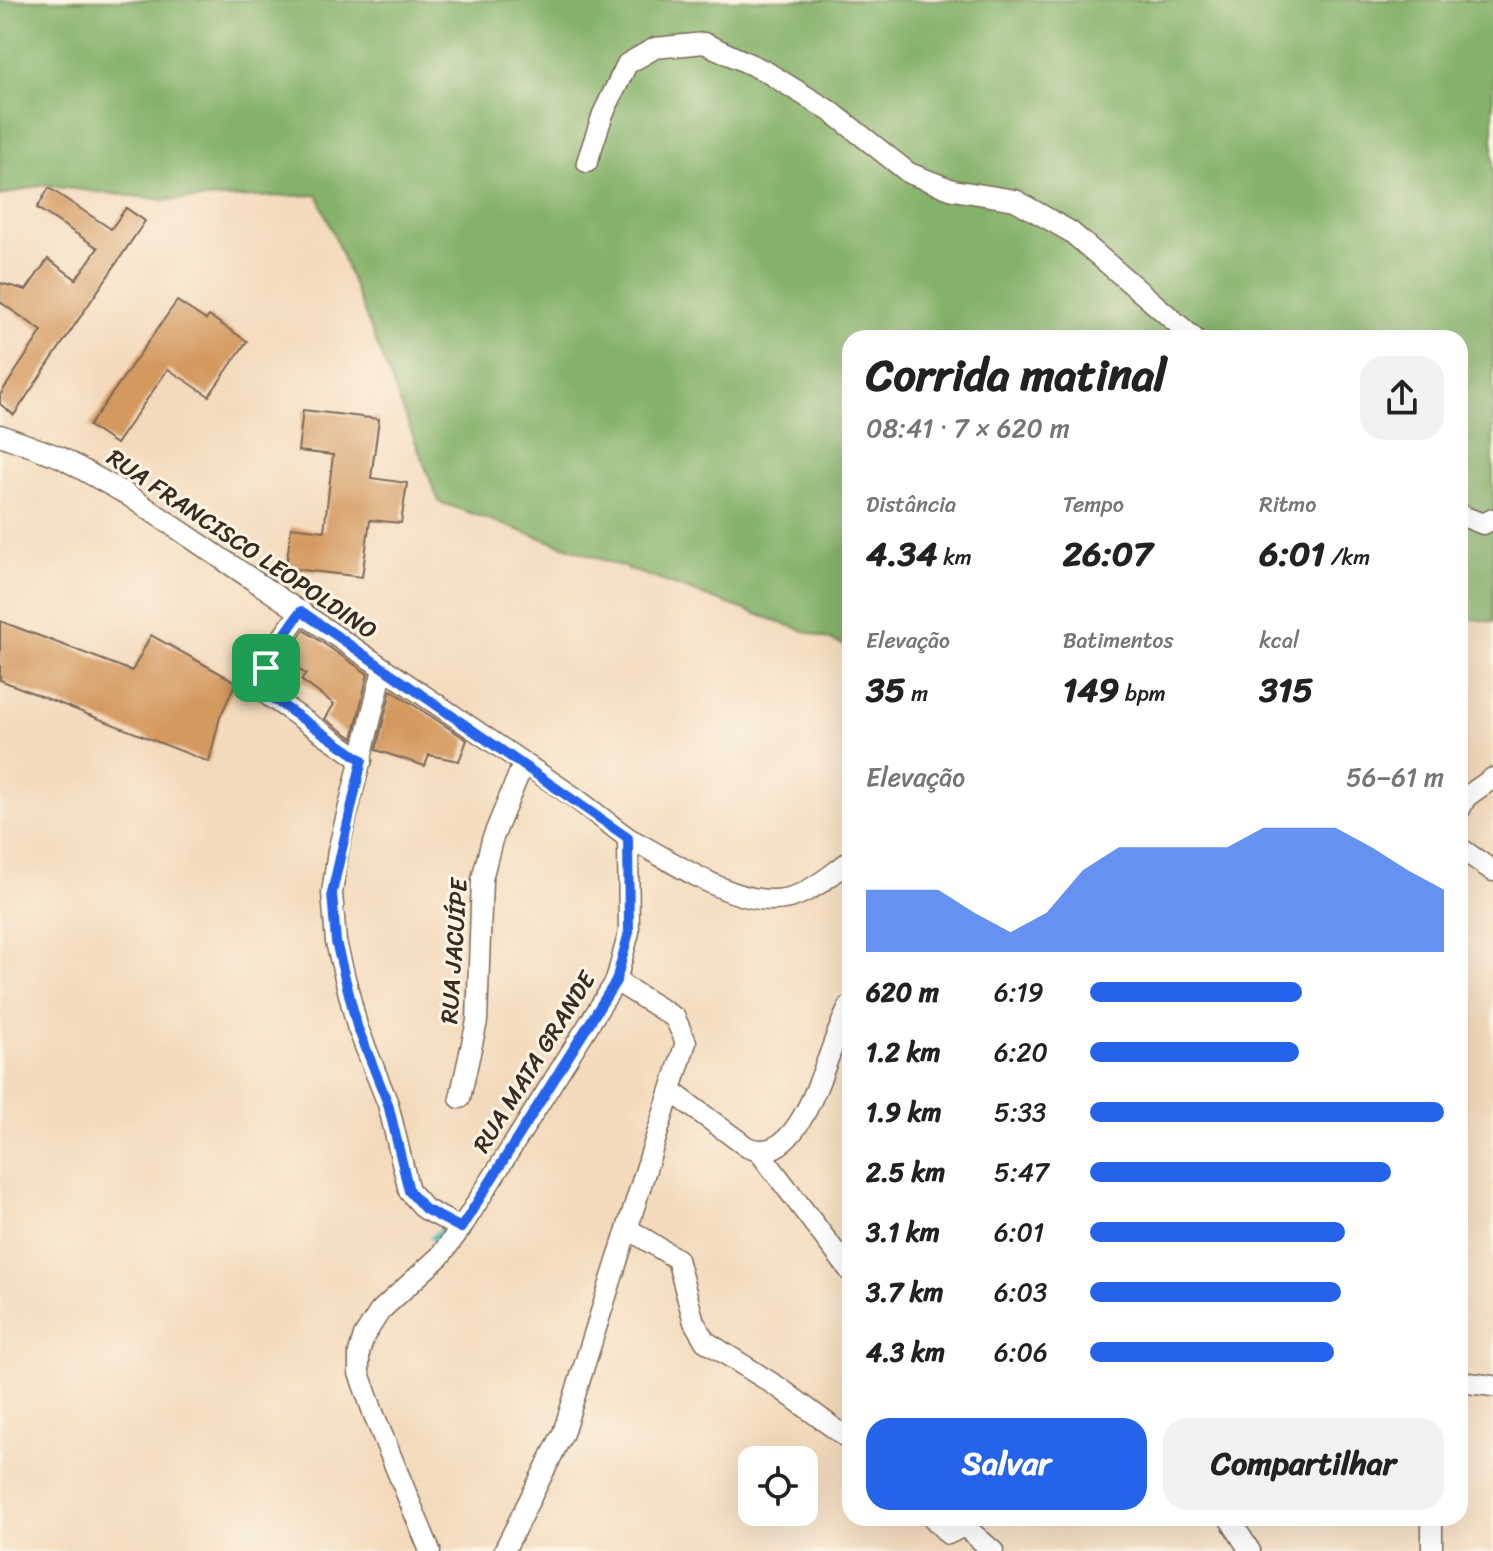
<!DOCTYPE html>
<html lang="pt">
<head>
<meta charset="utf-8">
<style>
	body { margin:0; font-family:Sriracha,sans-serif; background:#f2f2f2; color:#222; height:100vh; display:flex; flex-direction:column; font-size:30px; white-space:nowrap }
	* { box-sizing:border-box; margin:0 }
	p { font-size:26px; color:#767676 }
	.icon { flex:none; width:44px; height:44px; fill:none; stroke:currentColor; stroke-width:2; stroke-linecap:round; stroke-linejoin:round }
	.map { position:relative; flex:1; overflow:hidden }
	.panel { position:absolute; left:842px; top:330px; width:626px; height:1196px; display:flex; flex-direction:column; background:#fff; border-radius:24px; box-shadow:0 8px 32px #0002 }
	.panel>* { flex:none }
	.controls { position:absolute; left:738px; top:1446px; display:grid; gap:16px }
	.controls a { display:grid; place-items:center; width:80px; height:80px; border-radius:16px; background:#fff; box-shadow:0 8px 32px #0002; font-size:40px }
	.pin { position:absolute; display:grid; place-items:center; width:68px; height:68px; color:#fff; margin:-34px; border-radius:16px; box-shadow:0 4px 12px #0006 }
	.round { display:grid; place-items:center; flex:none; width:84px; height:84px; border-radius:24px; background:#f2f2f2 }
	.head { display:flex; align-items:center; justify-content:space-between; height:136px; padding:0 24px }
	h1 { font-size:44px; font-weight:800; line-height:60px }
	.figures { display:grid; grid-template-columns:repeat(3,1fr); gap:12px; height:136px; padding:8px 24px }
	.figures div { display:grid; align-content:center }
	.figures b { font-size:34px; font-weight:800 }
	.figures small { font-size:22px; font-weight:400 }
	.figures p { font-size:22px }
	.chart { height:224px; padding:16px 24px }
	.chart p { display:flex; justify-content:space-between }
	.chart svg { width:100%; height:144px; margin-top:8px; fill:#2563eb; opacity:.7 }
	.action { display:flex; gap:16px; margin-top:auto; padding:16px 24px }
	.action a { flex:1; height:92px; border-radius:24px; background:#2563eb; color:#fff; font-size:32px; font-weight:800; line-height:92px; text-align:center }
	.action a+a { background:#f2f2f2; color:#222 }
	ul { padding:0 24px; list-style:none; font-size:26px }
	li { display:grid; grid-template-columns:128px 96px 1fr; align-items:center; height:60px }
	li i { height:20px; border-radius:10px; background:#2563eb }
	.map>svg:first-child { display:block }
</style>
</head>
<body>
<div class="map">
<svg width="1493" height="1551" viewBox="0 0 1493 1551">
	<rect width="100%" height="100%" fill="#fcf5e5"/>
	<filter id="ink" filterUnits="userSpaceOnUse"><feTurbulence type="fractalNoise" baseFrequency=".0125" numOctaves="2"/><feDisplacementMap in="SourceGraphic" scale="16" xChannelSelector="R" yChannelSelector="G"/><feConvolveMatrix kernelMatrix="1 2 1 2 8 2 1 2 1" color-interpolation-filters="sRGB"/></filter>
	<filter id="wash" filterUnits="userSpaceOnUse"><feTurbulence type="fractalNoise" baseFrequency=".006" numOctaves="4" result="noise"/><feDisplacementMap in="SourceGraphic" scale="32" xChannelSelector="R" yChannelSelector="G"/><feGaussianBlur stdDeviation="1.8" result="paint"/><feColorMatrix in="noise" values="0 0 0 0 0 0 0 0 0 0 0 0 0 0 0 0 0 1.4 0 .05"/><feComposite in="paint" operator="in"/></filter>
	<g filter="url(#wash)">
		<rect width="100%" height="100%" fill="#f4dabc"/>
		<!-- forest -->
		<path fill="#85b26a" stroke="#606e44" stroke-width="2" d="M0,0h1493v622l-33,-5v-279h-610v309l-411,-145 -121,-307 -154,5 -123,-15 -41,11z"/>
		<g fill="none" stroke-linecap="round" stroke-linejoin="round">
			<!-- stream -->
			<path stroke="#4ebdc5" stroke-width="5" d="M432,1238l9,-8"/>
		</g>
		<g id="blocks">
			<!-- building -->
			<g fill="#d4995e">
				<path d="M49,188l62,41 15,-21 19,13 -131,194 -14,-11v-9l42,-64 -42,-29v-19l26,7 22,-31 28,20 22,-31 -61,-40z"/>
				<path d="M177,301l29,19 3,-4 38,25 -38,55 -41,-27 -52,75 -27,-18z"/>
				<path d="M303,410l76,9 -8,59 36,5 -6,40 -31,-3 -8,57 -76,-9 5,-41 33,4 9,-76 -35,-4z"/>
				<path d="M0,621l132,50 19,-36 85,47 -16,35 -11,45 -209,-82z"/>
				<path d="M304,630l64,44 -15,64 -28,-19 9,-15 -33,-24 5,-6 -22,-14z"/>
				<path d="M391,690l76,50 -8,21 -30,-6 -4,11 -49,-16z"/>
			</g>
		</g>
	</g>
	<g filter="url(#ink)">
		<use href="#blocks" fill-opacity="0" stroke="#7c6855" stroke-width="2"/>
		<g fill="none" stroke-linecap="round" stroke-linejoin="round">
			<!-- street casing -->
			<g stroke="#7c6855" stroke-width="23">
				<g id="street">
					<path d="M587,162l16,-48 24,-50 28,-16 49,-5 61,28 68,42 76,60 44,17 62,10 56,32 123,106"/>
					<path d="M0,435l60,22 66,37 448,303 54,41 1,94 -13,49 -155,247 -21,28 -60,55 -16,25 -5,17v20l15,42 56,136"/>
					<path d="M1460,515l23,9 10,-5"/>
					<path d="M301,611c-15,24 -47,56 -32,85l93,64"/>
					<path d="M383,669l-45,182 -6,42 4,49 21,84 31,78 21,87 16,18 36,19"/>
					<path d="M1460,809l6,-12 27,-19"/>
					<path d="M628,838c47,23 118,79 170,57 20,-8 35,-22 52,-34"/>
					<path d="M1460,848l33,23"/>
					<path d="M671,1091l76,56c58,25 80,-105 103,-141"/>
					<path d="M460,1098l17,-77 5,-142 10,-39 31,-76"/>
					<path d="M760,1153l90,118"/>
					<path d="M630,1230l47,29 17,63 11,19 76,48 69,51"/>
					<path d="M1460,1382l33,4"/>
					<path d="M933,1518l15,16 16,-8 29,25"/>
					<path d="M1229,1518l21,33"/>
					<path d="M1432,1518v33"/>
					<path d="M504,1551l59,-118 123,-391 -11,-24 -59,-37"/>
				</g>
			</g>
			<!-- street -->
			<use href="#street" stroke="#fff" stroke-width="20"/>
		</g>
	</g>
	<g fill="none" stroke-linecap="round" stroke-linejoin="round" filter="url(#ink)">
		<!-- route casing -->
		<g stroke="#fff" stroke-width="16">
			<path id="route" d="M301,611l327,227 1,94 -13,49 -155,247 -36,-19 -16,-18 -21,-87 -31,-78 -21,-84 -4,-49 30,-133 -93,-64c-15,-28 17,-61 32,-85z"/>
		</g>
		<!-- route -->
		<use href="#route" stroke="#2563eb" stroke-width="10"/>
	</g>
	<g text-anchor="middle" stroke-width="6" stroke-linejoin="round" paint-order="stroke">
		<!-- street labels -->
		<g font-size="24" fill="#3b2a1e" stroke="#fcf5e5">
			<text transform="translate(242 544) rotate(34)" y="8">RUA FRANCISCO LEOPOLDINO</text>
			<text transform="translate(454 951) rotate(-86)" y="8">RUA JACUÍPE</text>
			<text transform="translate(534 1062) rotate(-58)" y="8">RUA MATA GRANDE</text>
		</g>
	</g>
</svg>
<div class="controls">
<a><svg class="icon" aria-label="locate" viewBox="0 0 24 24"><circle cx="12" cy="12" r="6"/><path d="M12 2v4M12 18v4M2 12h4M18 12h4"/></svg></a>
</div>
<div class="pin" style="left:266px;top:668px;background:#1e9e55"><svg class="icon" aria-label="arrive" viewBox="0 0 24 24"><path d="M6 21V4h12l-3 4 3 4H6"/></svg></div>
<section class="panel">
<div class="head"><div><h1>Corrida matinal</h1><p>08:41 · 7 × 620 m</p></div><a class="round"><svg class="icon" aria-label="share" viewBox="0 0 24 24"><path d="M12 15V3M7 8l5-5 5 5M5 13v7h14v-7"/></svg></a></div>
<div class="figures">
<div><p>Distância</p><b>4.34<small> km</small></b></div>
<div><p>Tempo</p><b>26:07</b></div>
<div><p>Ritmo</p><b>6:01<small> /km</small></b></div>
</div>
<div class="figures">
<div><p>Elevação</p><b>35<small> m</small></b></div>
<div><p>Batimentos</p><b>149<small> bpm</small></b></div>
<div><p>kcal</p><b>315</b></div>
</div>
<div class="chart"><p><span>Elevação</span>56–61 m</p>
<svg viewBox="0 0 160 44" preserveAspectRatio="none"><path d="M0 44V25L10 25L20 25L30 32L40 38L50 32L60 19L70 12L80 12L90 12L100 12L110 6L120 6L130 6L140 12L150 19L160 25V44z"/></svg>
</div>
<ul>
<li><b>620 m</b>6:19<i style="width:60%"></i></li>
<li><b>1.2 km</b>6:20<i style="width:59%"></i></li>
<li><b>1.9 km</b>5:33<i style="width:100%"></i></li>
<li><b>2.5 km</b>5:47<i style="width:85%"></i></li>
<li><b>3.1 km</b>6:01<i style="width:72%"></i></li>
<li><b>3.7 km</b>6:03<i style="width:71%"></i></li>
<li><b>4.3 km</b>6:06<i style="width:69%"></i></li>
</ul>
<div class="action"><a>Salvar</a><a>Compartilhar</a></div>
</section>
</div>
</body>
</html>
